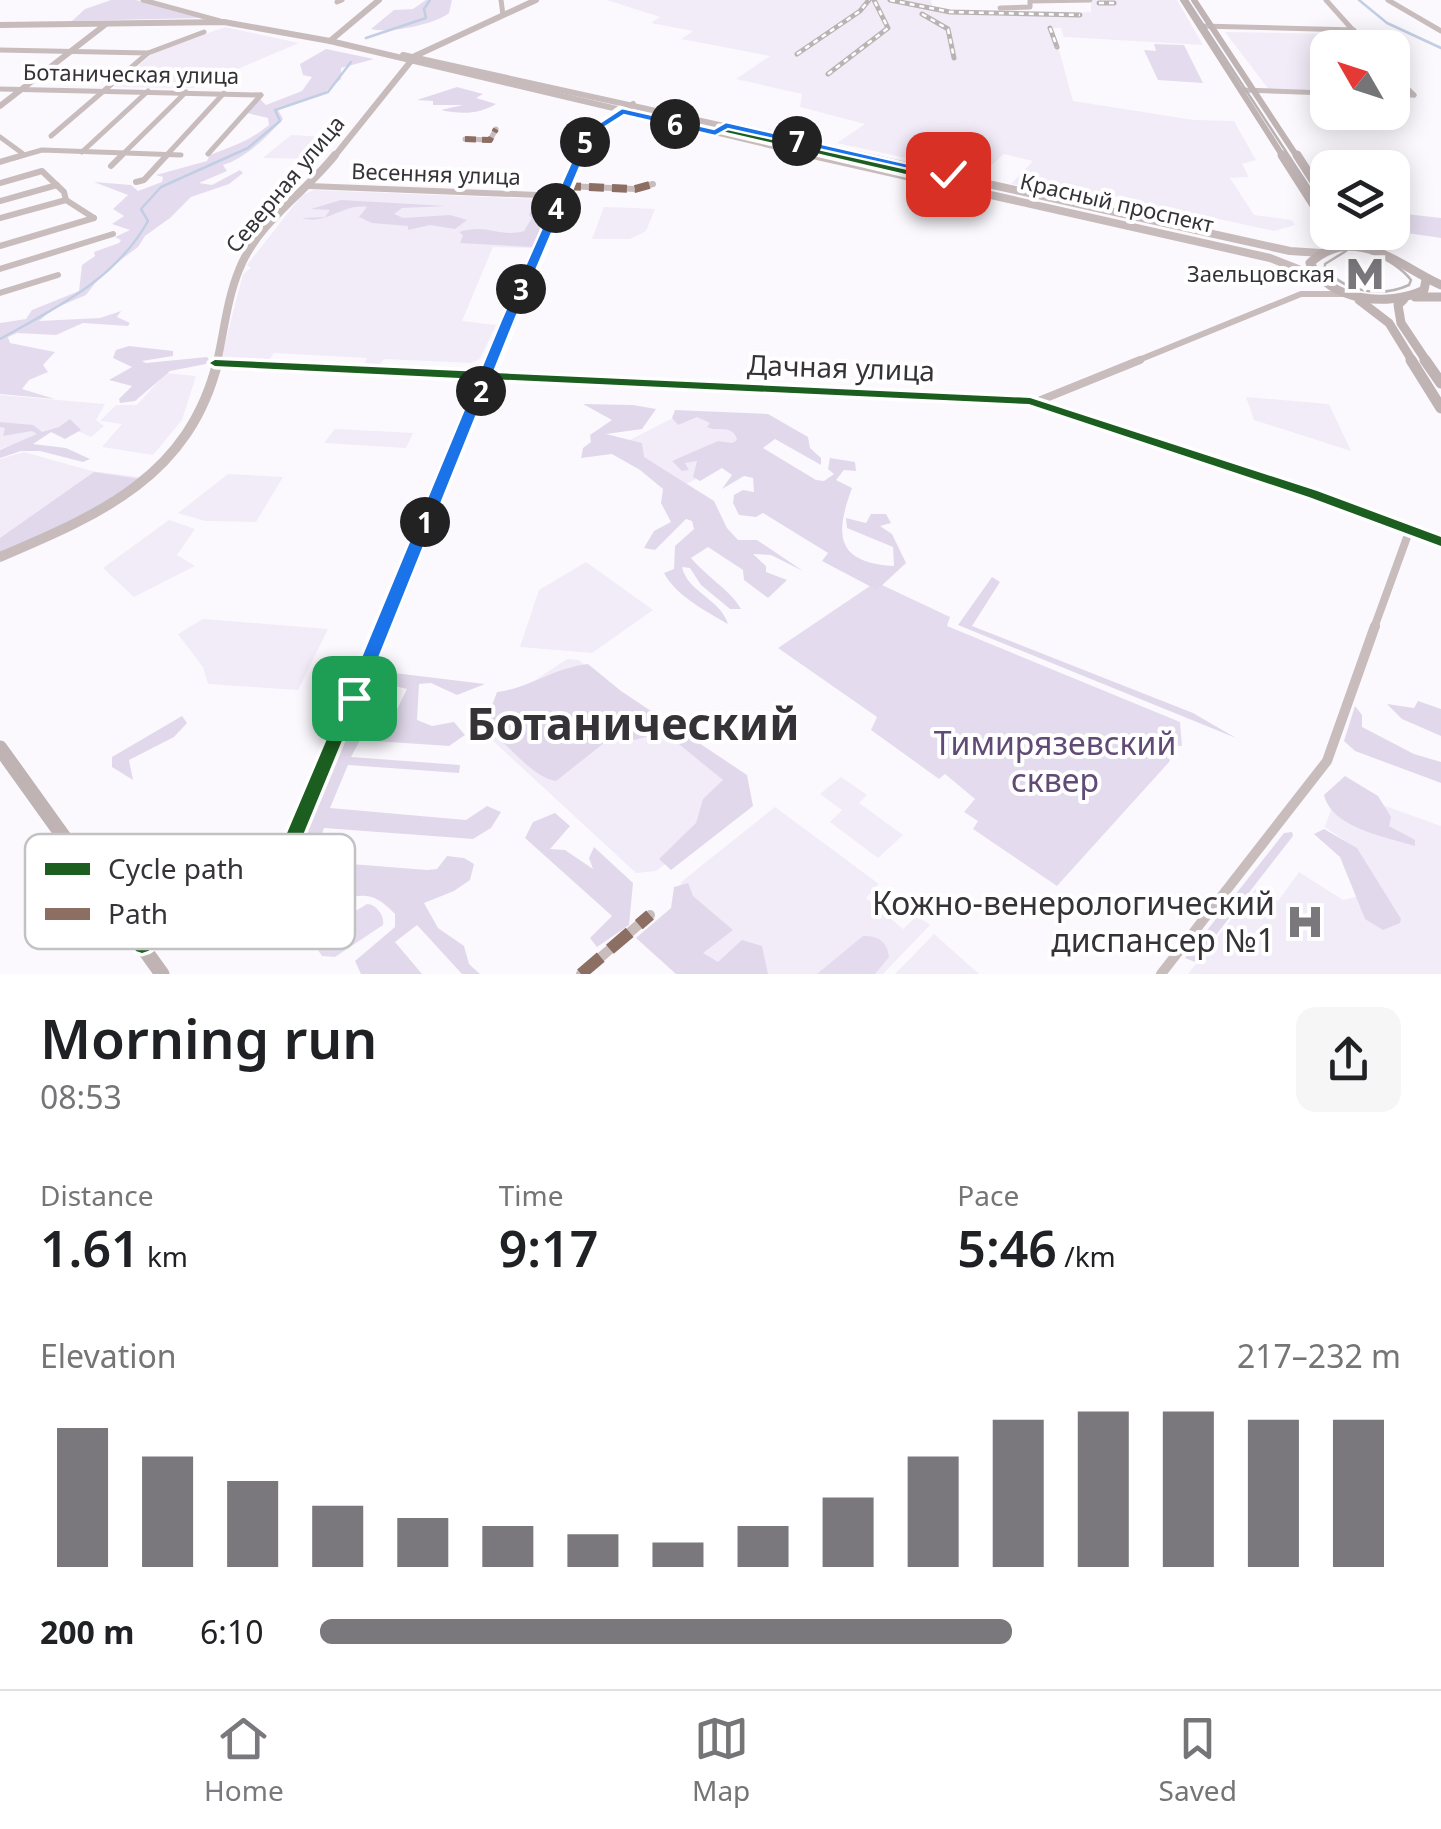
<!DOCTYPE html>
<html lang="en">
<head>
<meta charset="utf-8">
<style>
	body { margin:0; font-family:"Noto Sans",sans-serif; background:#f6f6f6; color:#202124; height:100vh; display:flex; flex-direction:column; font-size:38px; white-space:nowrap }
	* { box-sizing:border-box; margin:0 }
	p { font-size:32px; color:#757577 }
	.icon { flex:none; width:55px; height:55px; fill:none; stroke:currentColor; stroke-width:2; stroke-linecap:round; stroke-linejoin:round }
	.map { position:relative; height:974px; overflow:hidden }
	.sheet { display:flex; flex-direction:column; background:#fff; flex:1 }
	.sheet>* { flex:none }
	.needle { width:65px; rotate:309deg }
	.fabs { position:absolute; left:1310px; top:30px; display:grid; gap:20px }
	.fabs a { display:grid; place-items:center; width:100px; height:100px; border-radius:20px; background:#fff; box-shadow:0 5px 25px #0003; font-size:50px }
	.pin { position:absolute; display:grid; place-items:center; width:85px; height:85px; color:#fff; margin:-42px; border-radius:20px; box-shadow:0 5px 15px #0006 }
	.km { position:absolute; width:50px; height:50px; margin:-25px; border-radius:50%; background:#222; color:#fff; font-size:28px; line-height:50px; text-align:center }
	.round { display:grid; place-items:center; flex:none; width:105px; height:105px; border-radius:20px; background:#f6f6f6 }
	.head { display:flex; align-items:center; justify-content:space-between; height:170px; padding:0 40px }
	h1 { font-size:55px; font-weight:600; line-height:75px }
	.metrics { display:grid; grid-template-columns:repeat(3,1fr); gap:15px; height:170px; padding:10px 40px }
	.metrics div { display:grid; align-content:center }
	.metrics b { font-size:50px; font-weight:600 }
	.metrics small { font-size:28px; font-weight:400 }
	.metrics p { font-size:28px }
	.chart { height:280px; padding:20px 40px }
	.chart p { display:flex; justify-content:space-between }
	.chart svg { width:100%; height:180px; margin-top:10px; stroke:#7a787d; stroke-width:6 }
	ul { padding:0 40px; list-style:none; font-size:32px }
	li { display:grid; grid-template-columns:160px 120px 1fr; align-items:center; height:75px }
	li i { height:25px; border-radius:12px; background:#7a787d }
	.dock { display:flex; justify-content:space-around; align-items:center; height:140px; border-top:2px solid #e0e0e0; background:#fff; font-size:28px; color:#757577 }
	.dock a { display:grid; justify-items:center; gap:5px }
	.dock .current { color:#7a787d }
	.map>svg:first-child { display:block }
</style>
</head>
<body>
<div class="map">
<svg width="1441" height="974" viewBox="0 0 1441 974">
	<rect width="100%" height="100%" fill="#fbf9fe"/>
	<!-- built -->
	<g fill="#f2ecf8">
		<path d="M607,0h324l2,9 110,4 48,-1v-12h86l26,45 -139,-8 -3,-9h-8l20,73 121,19 40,1 22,39 -14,4 7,13 -19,1 24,37 38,5 3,5 -21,6 -194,-42 -8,8 -61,-13 22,-23 -29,-7 -18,16 -37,-9 -7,5 -105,-23 28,-19 -65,-17 2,-13 -66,-15 34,-23 -89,-17 12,-8 -42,-8 9,-6z"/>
		<path d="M225,27l74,16 -106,45 -79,-1 39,-34z"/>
		<path d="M1225,32l113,2 15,6 7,7 -32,1 -1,44 -57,-1z"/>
		<path d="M291,135l37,2 -20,22 -45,-1z"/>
		<path d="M314,190l228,9 10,7 -4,9 -9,5 4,6 -11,22 -39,-1 -31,74 34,4 -16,34 -9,4 -87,-4 -7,8 -14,-1 4,-8 -93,-5 -6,8 -47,-2 22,-85 8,-6 -4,-3 55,-70z"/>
		<path d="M604,207l31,1 20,1 -9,22 -16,8h-38z"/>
		<path d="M166,373l30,3 -14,44 -29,35 -51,-8 20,-23 -22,-3 16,-16h21z"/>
		<path d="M0,395l105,9 -9,16 8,6 -13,11 -23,-10 -68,22z"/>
		<path d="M1246,397l83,7 22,47 -97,-31z"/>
		<path d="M681,414l30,1 32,17 -9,29 -50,24 -64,-40z"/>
		<path d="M335,429l41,2 37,2 -7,15 -82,-5z"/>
		<path d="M24,452l68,19 48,6 -140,77v-95z"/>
		<path d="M228,474l55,3 -27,45 -51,-1 -27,-8z"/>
		<path d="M169,520l26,9 -18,26 18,11 -61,31 -31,-29z"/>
		<path d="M586,562l67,48 -61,43 -72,-6 19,-57z"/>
		<path d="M203,619l125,10 -30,61 -90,-6 -5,-17 -25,-33z"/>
		<path d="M567,659l12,1 169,140 -92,71 -20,2 -146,-135 8,-33z"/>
		<path d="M841,777l26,18 -8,8 44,32 -25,23 -48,-36 12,-12 -22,-16z"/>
		<path d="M1338,789l103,37v148h-253l68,-86 22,13 21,-29 44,28 38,-9 -27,-44 -29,-20z"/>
		<path d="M775,807l104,77 -13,14 37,31 14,-13 13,9 -47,49h-201l-5,-67 4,-25z"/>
		<path d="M934,934l45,40h-84z"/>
	</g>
	<!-- green -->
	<g fill="#e4dcee">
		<path d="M111,0h25l64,18 -128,3 13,-12z"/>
		<path d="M426,0h26l-3,13c-13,11 -60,21 -78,16l23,-19 19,-1z"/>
		<path d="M1154,44l30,1 19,38 -45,-3 -14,-30 12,1z"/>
		<path d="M326,49l48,10 -33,9v11l-17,14 -47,15 6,11c-15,17 -38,40 -60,46l4,6 -28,12 13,2 28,-15 3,3 -14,11 -38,13 -21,21 -25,18 -7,11 -35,26 -17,22 -33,14 -14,12 61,-3 21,-7 -4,6 13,6 -2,3 -45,-3 -27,12 -39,-2 -9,4 2,6 45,9 -12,13 5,7 -19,8 -7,9 33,10 -55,-5v-71l26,-4 6,-9 47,-19 3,-26 13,-9 -1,-4 25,-9 2,-3 -6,-3 15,-7 -18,-6 12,-8 -11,-7 15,-14 -34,-13 37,3 7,6 24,-9 1,-5 -7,-2 51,-14 3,-6c25,-10 36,-12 59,-30l-1,-7 -21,-5 13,-14 6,6 36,-14 10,-14 -9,-2 -3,-11z"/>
		<path d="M1406,214l35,4v20l-48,-7v-15z"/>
		<path d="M882,585l68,32 -3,9 233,96 2,24 -16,-1 4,16 -113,125 -84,-57 5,-8 -14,-9 11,-13 -30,-25 -6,5 -68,-49 6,-13 -99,-69 92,-62 7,3z"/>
		<path d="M367,904c9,0 18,12 16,21l-48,32 -13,-1 -8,-12v-8z"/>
		<path d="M863,936c15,0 24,5 26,21l-14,17h-58z"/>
	</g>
	<!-- forest -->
	<g fill="#e1d9eb">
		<path d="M457,87l26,7 -7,4 20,6c-18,11 -36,10 -55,6l22,-5h-30v-4l-16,-1z"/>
		<path d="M536,199l15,7 -4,9 -9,2 -2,6 6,3 -10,21 -72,-4 3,-8 -4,-3c29,-9 40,6 65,-1l8,-13 -3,-3z"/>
		<path d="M341,200l106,6 -45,2 -8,6 9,4 47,-3 17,5 -12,9 -25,-4 -22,5v-4l-36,-3 -13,-6 8,-10c-24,-4 -41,19 -65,11l23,-1 5,-7 -19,-1z"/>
		<path d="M129,346l44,5v5l-31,5 4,2 61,-6 4,6 -41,8 -35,30 -15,2 -1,-4 13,-13 -23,-6 23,-13 -19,-9 3,-8z"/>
		<path d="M583,404l50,1 23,4 -14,20 -36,5 36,9 2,14 70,44 13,27 11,12h19l46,31 -32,-16 -18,-1 13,12v6l21,8 -19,18 -24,-18 -1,-10 -35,-23 -17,11c13,16 41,34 50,51h-11l-29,-24 -11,-17 -8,-1c6,26 38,31 46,57 -21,-12 -53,-29 -64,-51l10,-4 1,-23 19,-17 -2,-8 -6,-2 -31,31 -11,-2 10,-17 17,-9 -10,-19 2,-14 -23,-19 -28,-16 -31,4 2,-10 8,-6 -1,-7 22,-15z"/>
		<path d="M675,410l93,4 40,23 2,11 11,10v7l-46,-26 -12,9 53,32 8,1 10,-7 -6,-5 2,-11 25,4 1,9 -12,-1 -8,10 16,8c-18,49 -15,74 42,78l-1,-19 -46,-19 -1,-10 20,5 5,-9h15l5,9 -11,3 12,8 14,29 -29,27 -55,-29 6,-8 -65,-40 -7,4 -17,-2 -6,-12 1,-8 9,-5 11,2 -1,-14 -9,-2 -22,13 10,-14 -10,-7 -22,13 -7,-4 4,-16 -12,2 4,7 -7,1 -10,-10 46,-20 14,2 5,-3c-4,-17 -19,-7 -30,-13l3,-4 -13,-6 -19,8 -6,-7z"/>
		<path d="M70,419l11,11 -16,9 -14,-7 -18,12 33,4 24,11 -7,3 -43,-11h-19l-21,7v-8l37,-16 -5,-3 -29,5 2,-8 -5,-1v-5l33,3 9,7 17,-5z"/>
		<path d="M94,472l47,7 -43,29 -98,46v-16z"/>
		<path d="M992,577l8,5 -28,44 221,87 43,25 -278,-113z"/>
		<path d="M588,664l33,27 126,84 6,31 -82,64 -12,-11 37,-36 7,-24 20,-19 -59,-48 -30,8 -16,-8 -62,49c-27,-5 -47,-38 -72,-54l13,-35c33,-4 56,-24 91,-28z"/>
		<path d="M386,672l99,12 -28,11 -26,-12 -12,1 -2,36 15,6 22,-4 11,13 -16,11 -89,-6 -9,17 109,8 -1,8 -111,-8 -18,43 136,12 21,-14 14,6 -10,16 -18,11 -149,-11 -11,33 114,9 10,-1 10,-13 17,2 10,6 -4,16 -16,11 -30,12 14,25 26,18 5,18 11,10h-18l-45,-49 -22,17 27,32h-61l-6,-13 40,-34v-13c-31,-32 -36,-10 -73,-19l4,-10 -12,-14h-15l-35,23 -44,19 -7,-6 71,-51 60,-127 43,1 20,-41 -24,-6z"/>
		<path d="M1418,701l23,8v27l-39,-17 -15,-15 27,4z"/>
		<path d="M1355,706l7,9v12l52,27 27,8v21l-86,-32 -11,-10z"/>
		<path d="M182,716l5,7 -13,14 -45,23 4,20 -21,-13v-10z"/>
		<path d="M1345,776l33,20 13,21 -2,9 26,14v6c-29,-9 -83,-18 -91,-51z"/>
		<path d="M555,813l15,13 -20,23 15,1 28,19 -4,-11 5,-11 39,36 -4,42 -32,22 -7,-9 22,-22 -87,-78 8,-16z"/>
		<path d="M1324,829l33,19 44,71 -1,4 -17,7 -18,-11 -25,-62 -26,-23z"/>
		<path d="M1292,832l1,4 -98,126 -10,-4 99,-125z"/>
		<path d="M688,883l5,13 40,34 -30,23 15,9 24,-22 20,6 6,28h-92l-40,-36 35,-30 3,-21z"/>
	</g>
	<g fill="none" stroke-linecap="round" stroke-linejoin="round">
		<!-- stream -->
		<g stroke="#c1cee3" stroke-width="2.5">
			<path d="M1359,0l28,23 54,25"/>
			<path d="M366,38l60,-20 -2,-9 6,-9"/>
			<path d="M0,339c56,-31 116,-60 148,-118l-7,-12 20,-22 87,-39 32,-27 -5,-11 53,-18 23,-30"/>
		</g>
		<!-- street-far3 -->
		<g stroke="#c8bcbd" stroke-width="5">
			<path d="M143,0l77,21"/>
			<path d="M501,0l2,15"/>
			<path d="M1326,0l43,48"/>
			<path d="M1388,0l53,31"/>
			<path d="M337,2l5,-2"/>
			<path d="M1000,8l30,-1v-6l60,-1"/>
			<path d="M1200,26l154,4"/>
			<path d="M0,50l148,3"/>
			<path d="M1392,73l22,22"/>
			<path d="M0,89l261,6"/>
			<path d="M1242,90l86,3"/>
			<path d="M1392,95h22"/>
			<path d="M51,136l97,-83 56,-21"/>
			<path d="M0,137l22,16"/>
			<path d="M465,139l25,1 6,-11"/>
			<path d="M82,152l66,-61"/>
			<path d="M208,154l53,-59"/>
			<path d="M14,158l28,-8 139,5"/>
			<path d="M119,158l67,-66"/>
			<path d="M164,158l60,-65"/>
		</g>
		<!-- street-far2 -->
		<g stroke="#c8bcbd" stroke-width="6">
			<path d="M0,162l23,-7"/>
			<path d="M111,166l11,-11"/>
			<path d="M136,182l8,-2 23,-25"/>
			<path d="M0,183l42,-12 22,21 2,8 28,18"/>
			<path d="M309,186l253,10"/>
			<path d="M566,186l69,3 18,-5"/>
			<path d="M0,201l57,-16"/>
			<path d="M0,218l66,-18"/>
			<path d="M0,246l94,-28"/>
			<path d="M0,269l113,-35"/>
			<path d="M0,293l58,-18"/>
			<path d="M1134,362l167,-68h44"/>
		</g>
		<!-- street-far1 -->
		<g stroke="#c8bcbd" stroke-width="8">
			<path d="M1036,402l104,-42"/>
			<path d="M1374,628l36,-99"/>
		</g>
		<!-- street -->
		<g stroke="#c8bcbd" stroke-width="10">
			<path d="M581,974l69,-59"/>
			<path d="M1161,974l166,-213 48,-135"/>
		</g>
		<!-- secondary-far3 -->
		<g stroke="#c7bbbc" stroke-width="6">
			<path d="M0,25l224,-3 106,19 494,117"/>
			<path d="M330,41l49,-41"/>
			<path d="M403,55l466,103"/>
			<path d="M0,106l106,-82"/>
			<path d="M333,158l82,-102 121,-56"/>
			<path d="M578,158l10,-23 45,-31"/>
		</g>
		<!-- secondary-far2 -->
		<g stroke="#c7bbbc" stroke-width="8">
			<path d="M813,155l457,103 46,18"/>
			<path d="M857,155l433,96 31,2"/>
			<path d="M217,362c7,-30 10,-63 22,-92 18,-47 66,-77 96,-115"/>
			<path d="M493,362l86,-207"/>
		</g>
		<!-- secondary-far1 -->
		<g stroke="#c7bbbc" stroke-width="10">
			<path d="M215,363l815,38 283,93 128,48"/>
			<path d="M0,557c101,-43 190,-81 218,-197"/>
			<path d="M381,628l113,-268"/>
		</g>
		<!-- secondary -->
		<path stroke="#c7bbbc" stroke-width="12" d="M142,945l138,-89 12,-14 91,-216"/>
		<!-- primary-far3 -->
		<g stroke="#c0b3b4" stroke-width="6">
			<path d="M1183,0l101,158"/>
			<path d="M1194,0l104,158"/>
		</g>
		<!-- primary-far2 -->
		<g stroke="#c0b3b4" stroke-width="9">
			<path d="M1282,155l46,72"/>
			<path d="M1297,155l31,48"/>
			<path d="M1348,232l23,16"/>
			<path d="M1426,280l-2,10c-36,17 -94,12 -114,-27 44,-41 91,4 131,22"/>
			<path d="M1415,297h26"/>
			<path d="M1404,299l-6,6 3,18 26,39"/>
			<path d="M1359,300l30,23 24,39"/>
		</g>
		<!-- primary-far1 -->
		<g stroke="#c0b3b4" stroke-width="11">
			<path d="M1411,360l30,48"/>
			<path d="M1425,360l16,23"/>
		</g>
		<!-- primary -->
		<path stroke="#c0b3b4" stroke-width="15" d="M0,748l162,226"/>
		<!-- tram -->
		<g stroke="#bab3b4" stroke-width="2.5">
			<path d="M1187,0l141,216"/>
			<path d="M1338,232l8,19 -21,13v6c23,22 55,28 84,15l2,-5c-18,-23 -49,-28 -70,-48"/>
		</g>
		<!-- rail casing -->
		<g stroke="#bab3b4" stroke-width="5">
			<g id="rail">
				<path d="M890,0l60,12 130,3"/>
				<path d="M1099,3h15"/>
				<path d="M922,14l26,15 6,29"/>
				<path d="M1050,28l7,19"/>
				<path d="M797,54l63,-43 9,-11"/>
				<path d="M828,74l60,-46 -14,-28"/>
			</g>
		</g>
		<!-- rail -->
		<use href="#rail" stroke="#fff" stroke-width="2.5" stroke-dasharray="5" stroke-linecap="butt"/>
		<!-- quiet-far2 -->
		<path stroke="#8d6e63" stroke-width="6" stroke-dasharray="11 6" stroke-linecap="butt" d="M465,139l25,1 6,-11"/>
		<!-- quiet-far1 -->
		<path stroke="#8d6e63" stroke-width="8" stroke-dasharray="15 8" stroke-linecap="butt" d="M566,186l69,3 18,-5"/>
		<!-- quiet -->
		<path stroke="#8d6e63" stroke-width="12" stroke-dasharray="26 12" stroke-linecap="butt" d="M581,974l69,-59"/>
		<!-- cycleway casing -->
		<g stroke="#fff" stroke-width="7">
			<g id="cycleway">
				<path d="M620,109l7,2 -35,25 -98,237 536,25 287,93 124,46v9l-132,-49 -280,-93 -538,-25 -193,468 -12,14 -138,90 -6,2 -6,-2 -3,-6 3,-6 138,-88 11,-13 195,-459 -265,-13 -5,-3 5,-3 268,12 101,-237z"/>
				<path d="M719,127l204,45 4,3 -4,3 -201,-47 -4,-2z"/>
			</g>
		</g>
		<!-- cycleway -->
		<use href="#cycleway" fill="#1b5e20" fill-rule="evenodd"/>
	</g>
	<!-- route -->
	<path fill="#1a73e8" stroke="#fff" stroke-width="2.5" d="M622,108l92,21 12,-7 227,52 -5,4 -220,-49 -13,7 -91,-21 -30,19 -79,186 -152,378 -9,7 -7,-2 -3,-5 157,-378 83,-187z"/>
	<!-- icons -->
	<defs>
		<g id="metro-bare" transform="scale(3)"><path d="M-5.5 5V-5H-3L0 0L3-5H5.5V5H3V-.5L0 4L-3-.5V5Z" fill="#7a787d" stroke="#fff" stroke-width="2.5" paint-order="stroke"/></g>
		<g id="hospital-bare" transform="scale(3)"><path d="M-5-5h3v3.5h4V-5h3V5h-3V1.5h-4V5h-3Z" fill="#7a787d" stroke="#fff" stroke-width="2.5" paint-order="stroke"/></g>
	</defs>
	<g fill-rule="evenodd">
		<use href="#metro-bare" x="1365" y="274"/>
		<use href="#hospital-bare" x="1305" y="922"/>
	</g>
	<g text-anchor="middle" stroke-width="8" stroke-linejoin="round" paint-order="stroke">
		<!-- far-street labels -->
		<g font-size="22" fill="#353338" stroke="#fff">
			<text transform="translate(131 74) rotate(1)" y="8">Ботаническая улица</text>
			<text transform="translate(436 174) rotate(2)" y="8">Весенняя улица</text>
			<text transform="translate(285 184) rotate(-50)" y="8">Северная улица</text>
			<text transform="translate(1117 203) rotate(13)" y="8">Красный проспект</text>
		</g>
		<!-- far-poi labels -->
		<g font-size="22" fill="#353338" stroke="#fff" text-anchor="end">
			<text x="1335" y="282">Заельцовская</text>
		</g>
		<!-- street labels -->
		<g font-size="28" fill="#353338" stroke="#fff">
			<text transform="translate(841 368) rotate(2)" y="10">Дачная улица</text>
		</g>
		<!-- near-park labels -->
		<g font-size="32" fill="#614b76" stroke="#fff">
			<text x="1055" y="755">Тимирязевский<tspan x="1055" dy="37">сквер</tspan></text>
		</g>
		<!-- near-poi labels -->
		<g font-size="32" fill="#353338" stroke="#fff" text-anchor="end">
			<text x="1275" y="915">Кожно-венерологический<tspan x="1275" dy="37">диспансер №1</tspan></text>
		</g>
		<!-- near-district labels -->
		<g font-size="45" font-weight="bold" fill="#353338" stroke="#fff">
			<text x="633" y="740">Ботанический</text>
		</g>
	</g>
	<!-- legend -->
	<rect x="25" y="834" width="330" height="115" rx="15" fill="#fff" stroke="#c2c2c3" stroke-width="2.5"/>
	<rect x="45" y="863" width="45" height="12" fill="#1b5e20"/>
	<rect x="45" y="908" width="45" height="12" fill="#8d6e63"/>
	<g font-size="28" fill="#353338">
		<text x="108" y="879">Cycle path</text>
		<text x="108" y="924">Path</text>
	</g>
</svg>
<div class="fabs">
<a><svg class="needle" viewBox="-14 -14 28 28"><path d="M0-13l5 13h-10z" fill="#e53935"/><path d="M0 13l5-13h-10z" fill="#757577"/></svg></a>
<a><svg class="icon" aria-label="layers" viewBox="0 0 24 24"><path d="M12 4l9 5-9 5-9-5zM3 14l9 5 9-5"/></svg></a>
</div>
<div class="pin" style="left:354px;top:698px;background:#1e9e55"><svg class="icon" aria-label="arrive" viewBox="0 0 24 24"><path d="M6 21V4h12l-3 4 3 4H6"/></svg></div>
<div class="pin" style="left:948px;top:174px;background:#d93025"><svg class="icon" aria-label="check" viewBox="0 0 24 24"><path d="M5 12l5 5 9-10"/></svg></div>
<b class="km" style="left:425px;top:522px">1</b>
<b class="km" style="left:481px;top:391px">2</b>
<b class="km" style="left:521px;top:289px">3</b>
<b class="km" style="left:556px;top:208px">4</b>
<b class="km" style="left:585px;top:142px">5</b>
<b class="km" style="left:675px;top:124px">6</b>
<b class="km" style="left:797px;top:141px">7</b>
</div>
<section class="sheet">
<div class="head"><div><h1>Morning run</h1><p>08:53</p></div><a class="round"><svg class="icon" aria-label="share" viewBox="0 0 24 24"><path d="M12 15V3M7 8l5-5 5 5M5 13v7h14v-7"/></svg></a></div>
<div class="metrics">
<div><p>Distance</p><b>1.61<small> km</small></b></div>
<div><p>Time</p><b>9:17</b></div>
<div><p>Pace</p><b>5:46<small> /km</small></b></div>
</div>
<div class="chart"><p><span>Elevation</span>217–232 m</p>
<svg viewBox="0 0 160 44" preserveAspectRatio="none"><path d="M5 44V10M15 44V17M25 44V23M35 44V29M45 44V32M55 44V34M65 44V36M75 44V38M85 44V34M95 44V27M105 44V17M115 44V8M125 44V6M135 44V6M145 44V8M155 44V8"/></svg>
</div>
<ul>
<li><b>200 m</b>6:10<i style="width:64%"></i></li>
</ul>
</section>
<nav class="dock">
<a class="current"><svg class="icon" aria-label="home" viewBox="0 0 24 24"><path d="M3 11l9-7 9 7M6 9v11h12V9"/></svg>Home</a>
<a><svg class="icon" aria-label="map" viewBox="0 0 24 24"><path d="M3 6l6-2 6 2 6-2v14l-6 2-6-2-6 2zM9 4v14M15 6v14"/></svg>Map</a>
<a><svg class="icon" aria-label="saved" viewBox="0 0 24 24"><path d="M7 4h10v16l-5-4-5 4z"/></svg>Saved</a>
</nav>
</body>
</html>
